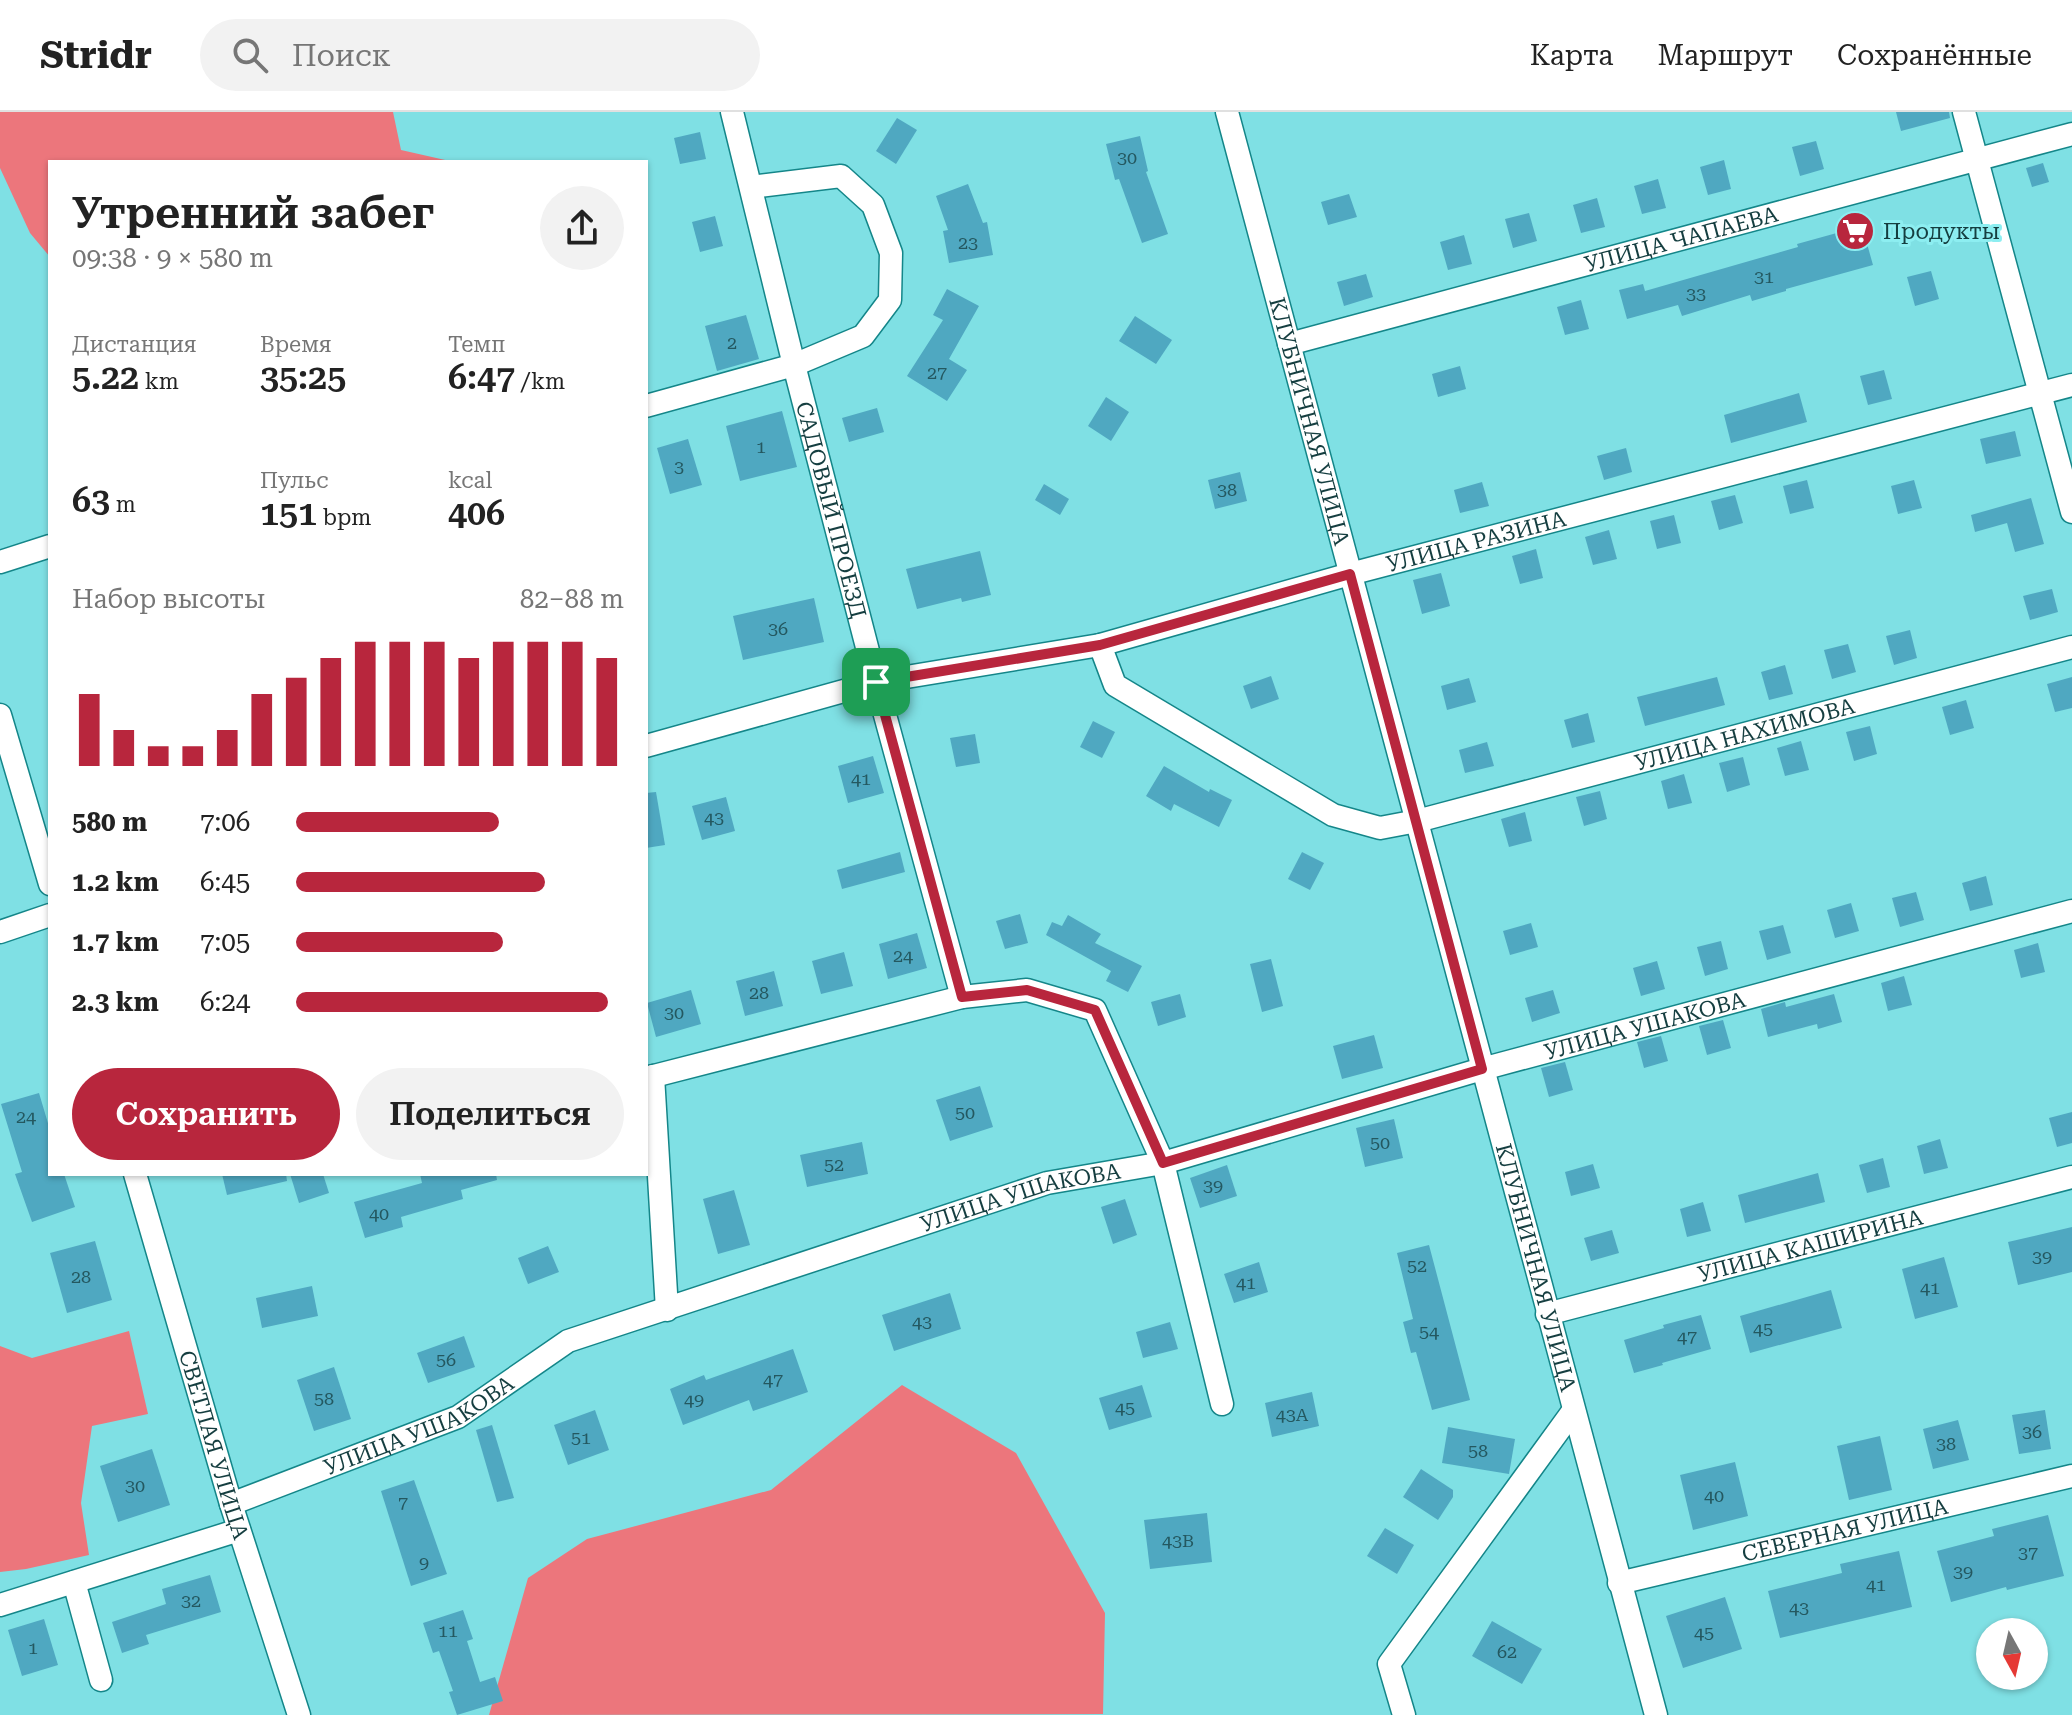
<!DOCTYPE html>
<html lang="ru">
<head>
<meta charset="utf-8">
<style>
	body { margin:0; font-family:"Roboto Serif",serif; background:#f2f2f2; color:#222; height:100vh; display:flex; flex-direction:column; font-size:30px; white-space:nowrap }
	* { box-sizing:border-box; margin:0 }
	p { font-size:26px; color:#767676 }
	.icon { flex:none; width:44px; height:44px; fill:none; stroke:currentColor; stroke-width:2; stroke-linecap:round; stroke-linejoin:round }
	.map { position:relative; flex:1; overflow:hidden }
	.panel { position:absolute; left:48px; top:48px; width:600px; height:1016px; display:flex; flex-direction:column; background:#fff; border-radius:0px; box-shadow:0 2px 6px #0004 }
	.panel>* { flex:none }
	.needle { width:52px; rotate:172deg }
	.buttons { position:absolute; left:1976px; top:1506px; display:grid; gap:16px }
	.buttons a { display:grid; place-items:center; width:72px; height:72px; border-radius:50%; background:#fff; box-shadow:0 2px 6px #0004; font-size:40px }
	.pin { position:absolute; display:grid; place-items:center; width:68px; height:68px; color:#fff; margin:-34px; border-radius:16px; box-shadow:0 4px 12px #0006 }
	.round { display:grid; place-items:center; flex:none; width:84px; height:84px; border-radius:42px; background:#f2f2f2 }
	.summary { display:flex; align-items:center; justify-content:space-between; height:136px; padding:0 24px }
	h1 { font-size:44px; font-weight:600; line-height:60px }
	.metrics { display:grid; grid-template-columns:repeat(3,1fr); gap:12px; height:136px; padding:8px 24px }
	.metrics div { display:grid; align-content:center }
	.metrics b { font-size:34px; font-weight:600 }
	.metrics small { font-size:22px; font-weight:400 }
	.metrics p { font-size:22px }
	.chart { height:224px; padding:16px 24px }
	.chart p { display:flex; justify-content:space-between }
	.chart svg { width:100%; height:144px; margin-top:8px; stroke:#b8263d; stroke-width:6 }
	.action { display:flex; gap:16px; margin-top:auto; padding:16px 24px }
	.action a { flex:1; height:92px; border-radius:48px; background:#b8263d; color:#fff; font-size:32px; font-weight:600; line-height:92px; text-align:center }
	.action a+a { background:#f2f2f2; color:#222 }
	ul { padding:0 24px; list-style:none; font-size:26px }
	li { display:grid; grid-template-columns:128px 96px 1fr; align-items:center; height:60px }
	li i { height:20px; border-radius:10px; background:#b8263d }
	header { display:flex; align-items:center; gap:48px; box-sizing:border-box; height:112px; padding:0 40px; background:#fff; border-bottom:2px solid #e0e0e0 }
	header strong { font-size:38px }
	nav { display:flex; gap:44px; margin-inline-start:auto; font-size:28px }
	.search { width:560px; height:72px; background:#f2f2f2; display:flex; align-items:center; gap:20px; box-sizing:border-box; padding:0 28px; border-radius:44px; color:#767676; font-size:30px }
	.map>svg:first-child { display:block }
</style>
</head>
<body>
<header>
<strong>Stridr</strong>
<div class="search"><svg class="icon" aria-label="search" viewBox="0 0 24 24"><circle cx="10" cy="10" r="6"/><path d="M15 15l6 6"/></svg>Поиск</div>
<nav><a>Карта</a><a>Маршрут</a><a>Сохранённые</a></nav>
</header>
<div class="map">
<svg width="2072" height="1603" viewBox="0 0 2072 1603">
	<rect width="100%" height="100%" fill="#7fe0e4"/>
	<!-- forest -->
	<g fill="#ec767c">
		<path d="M0,0h393l8,38 53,12h-404v95l-20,-24 -30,-65z"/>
		<path d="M129,1219l19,83 -56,12 -11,77 8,52 -63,14 -26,3v-226l32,12z"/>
		<path d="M902,1273l114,68 89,160 -2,101 -614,1 39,-137 59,-39 184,-49z"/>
	</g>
	<!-- building -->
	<g fill="#4fa8c1">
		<path d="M1896,0h53l1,6 -49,13z"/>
		<path d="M897,6l20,12 -21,34 -20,-13z"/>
		<path d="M700,20l6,27 -26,5 -6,-26z"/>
		<path d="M1140,24l8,35 -2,1 22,62 -26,9 -23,-64 -4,1 -9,-36z"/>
		<path d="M1816,29l8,28 -24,7 -8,-29z"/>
		<path d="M1724,48l7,29 -23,6 -8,-28z"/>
		<path d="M2043,51l6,19 -17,5 -6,-19z"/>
		<path d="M1658,67l8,29 -24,6 -8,-28z"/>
		<path d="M968,72l15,39 4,-1 6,33 -44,8 -6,-32 5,-1 -12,-34z"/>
		<path d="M1349,82l8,23 -29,8 -7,-23z"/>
		<path d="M1597,86l8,29 -24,6 -8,-28z"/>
		<path d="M1529,101l8,28 -24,7 -8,-29z"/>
		<path d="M715,104l8,30 -23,6 -8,-30z"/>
		<path d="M1862,114l11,39 -87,24v2l-34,10 -2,-6 -68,21 -4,-11 -51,14 -8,-29 24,-6 2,7 153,-44 -1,-3z"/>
		<path d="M1464,123l8,29 -24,6 -8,-28z"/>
		<path d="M1931,159l8,28 -24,7 -8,-29z"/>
		<path d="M1366,162l7,23 -29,9 -7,-24z"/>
		<path d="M947,177l32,17 -30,53 18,11 -20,31 -40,-25 36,-56 -10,-5z"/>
		<path d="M1581,188l8,29 -24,6 -8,-28z"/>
		<path d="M746,203l13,44 -42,12 -12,-45z"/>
		<path d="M1135,204l37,24 -16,24 -37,-23z"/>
		<path d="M1460,254l6,23 -28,8 -6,-23z"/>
		<path d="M1884,258l8,29 -24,6 -8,-29z"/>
		<path d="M1799,281l8,29 -76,21 -7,-28z"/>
		<path d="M1106,285l23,15 -18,29 -23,-15z"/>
		<path d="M877,296l7,24 -35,10 -7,-24z"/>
		<path d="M782,299l15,56 -57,14 -14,-55z"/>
		<path d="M2015,319l6,25 -35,8 -6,-25z"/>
		<path d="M688,327l14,46 -32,9 -13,-46z"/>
		<path d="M1626,336l6,24 -28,8 -7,-24z"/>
		<path d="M1240,360l7,29 -32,8 -7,-29z"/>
		<path d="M1807,368l7,28 -24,6 -7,-28z"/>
		<path d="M1914,368l8,28 -24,6 -7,-28z"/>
		<path d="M1482,370l7,24 -29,7 -6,-23z"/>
		<path d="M1044,372l25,15 -9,16 -25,-15z"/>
		<path d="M1735,383l8,28 -24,7 -8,-29z"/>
		<path d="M2031,386l13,46 -29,8 -8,-29 -32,9 -4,-17z"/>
		<path d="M1674,403l7,28 -24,6 -7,-28z"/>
		<path d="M1609,418l8,29 -24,6 -8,-28z"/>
		<path d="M1536,437l7,29 -23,6 -8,-28z"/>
		<path d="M980,439l11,44 -29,7 -1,-4 -44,11 -11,-40z"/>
		<path d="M1441,461l9,33 -28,8 -9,-34z"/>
		<path d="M2052,477l6,23 -28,8 -7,-24z"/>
		<path d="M814,486l10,44 -81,18 -10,-44z"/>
		<path d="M1910,518l7,28 -23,7 -8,-29z"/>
		<path d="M1848,532l8,28 -24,7 -8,-29z"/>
		<path d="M1785,553l8,29 -24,6 -8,-28z"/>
		<path d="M1271,564l8,23 -28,10 -8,-23z"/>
		<path d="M1717,565l8,28 -80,21 -8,-29z"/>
		<path d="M2072,565v31l-17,4 -8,-28z"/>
		<path d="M1469,566l7,24 -29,8 -6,-24z"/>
		<path d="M1966,588l8,28 -24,7 -8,-28z"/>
		<path d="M1588,601l7,29 -23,6 -8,-28z"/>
		<path d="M1093,609l22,11 -13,26 -22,-11z"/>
		<path d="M1870,614l7,28 -23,7 -8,-29z"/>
		<path d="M975,622l5,29 -24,4 -6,-29z"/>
		<path d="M1801,629l8,29 -24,6 -8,-28z"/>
		<path d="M1487,630l7,24 -29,7 -6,-23z"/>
		<path d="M873,644l11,37 -36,10 -10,-37z"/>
		<path d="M1743,645l7,28 -23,7 -8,-29z"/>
		<path d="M1164,654l45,26 1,-3 22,11 -13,27 -45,-23 -3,7 -25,-15z"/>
		<path d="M1684,662l8,29 -24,6 -7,-28z"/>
		<path d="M1600,679l7,28 -23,7 -8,-29z"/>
		<path d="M656,680l9,53 -19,3v-55z"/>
		<path d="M726,685l9,34 -33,9 -10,-34z"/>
		<path d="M1525,700l7,29 -23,6 -8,-28z"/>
		<path d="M900,740l5,20 -63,17 -5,-19z"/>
		<path d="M1302,740l22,11 -14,27 -22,-11z"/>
		<path d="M1986,764l7,29 -23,6 -8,-28z"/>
		<path d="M1916,780l8,28 -24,7 -8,-29z"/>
		<path d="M1851,791l8,28 -24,7 -8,-28z"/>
		<path d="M1020,802l8,29 -23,6 -9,-28z"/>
		<path d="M1068,803l33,19 -6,9 47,23 -14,26 -22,-11 5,-10 -65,-36 6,-13 10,4z"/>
		<path d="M1531,811l7,24 -28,8 -7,-24z"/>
		<path d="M1783,813l8,28 -24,7 -8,-29z"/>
		<path d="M917,821l10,35 -39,11 -9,-35z"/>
		<path d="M1721,829l7,28 -23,7 -8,-29z"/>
		<path d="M2038,831l7,29 -24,6 -7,-28z"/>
		<path d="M844,840l9,34 -32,8 -9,-33z"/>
		<path d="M1271,847l12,47 -21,6 -12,-48z"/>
		<path d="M1657,849l8,28 -24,7 -8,-28z"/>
		<path d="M774,859l9,35 -38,10 -9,-35z"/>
		<path d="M1904,864l8,29 -24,6 -7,-28z"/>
		<path d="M691,878l10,34 -45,13 -9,-34z"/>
		<path d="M1553,878l7,23 -28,9 -7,-24z"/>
		<path d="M1180,882l6,23 -28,9 -7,-24z"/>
		<path d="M1834,882l8,28 -24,7 -1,-5 -49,13 -7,-28 24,-7 1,5z"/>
		<path d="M1723,908l8,28 -24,7 -8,-29z"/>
		<path d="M1374,923l9,33 -41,11 -9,-33z"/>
		<path d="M1661,924l7,25 -24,7 -7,-26z"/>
		<path d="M1565,950l8,28 -24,7 -8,-29z"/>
		<path d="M980,974l13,41 -43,14 -14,-41z"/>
		<path d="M39,981l11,37v44h14l11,33 -43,15 -17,-48 7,-2 -21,-68z"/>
		<path d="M2072,1000v31l-15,4 -8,-29z"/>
		<path d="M1394,1007l9,39 -38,9 -9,-39z"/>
		<path d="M1940,1027l8,29 -24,6 -7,-28z"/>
		<path d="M862,1030l6,32 -61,13 -7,-32z"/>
		<path d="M1883,1046l7,29 -23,6 -8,-28z"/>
		<path d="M1593,1052l7,24 -29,8 -6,-24z"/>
		<path d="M1227,1053l10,31 -37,12 -10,-30z"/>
		<path d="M1818,1061l7,29 -80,21 -7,-28z"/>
		<path d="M222,1062h64l1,7 -60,14z"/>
		<path d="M290,1062h33l6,19 -30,10z"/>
		<path d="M420,1062h76l1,6 -36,10 2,9 -62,18 2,10 -38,11 -11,-36 68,-19z"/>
		<path d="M734,1078l16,55 -32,9 -15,-55z"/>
		<path d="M1125,1087l12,36 -24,9 -12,-37z"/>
		<path d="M1703,1090l8,29 -24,6 -7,-28z"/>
		<path d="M2072,1115v45l-54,13 -10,-43z"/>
		<path d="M1612,1118l7,23 -28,8 -7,-23z"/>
		<path d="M95,1129l17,59 -45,13 -17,-60z"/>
		<path d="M1429,1133l41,155 -38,10 -16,-58 -5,1 -8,-31 10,-3 -16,-66z"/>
		<path d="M548,1134l11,26 -31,12 -10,-26z"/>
		<path d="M1944,1145l14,50 -43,12 -13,-50z"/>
		<path d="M1259,1150l9,30 -34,11 -10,-29z"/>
		<path d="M312,1174l6,30 -56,12 -6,-30z"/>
		<path d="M1831,1178l11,38 -92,25 -10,-37z"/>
		<path d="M950,1181l11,36 -67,22 -12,-36z"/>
		<path d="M1701,1203l10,34 -49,14 1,2 -29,8 -10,-33 40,-12 -1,-3z"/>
		<path d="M1170,1210l8,27 -35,9 -7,-26z"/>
		<path d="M464,1224l11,31 -47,16 -11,-30z"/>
		<path d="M793,1237l15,43 -55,19 -4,-11 -66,25 -13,-36 34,-14 2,5z"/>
		<path d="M334,1255l17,52 -37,12 -17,-51z"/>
		<path d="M1142,1273l10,32 -43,13 -10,-32z"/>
		<path d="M1312,1280l7,34 -47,11 -7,-34z"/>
		<path d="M595,1298l14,40 -41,15 -14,-40z"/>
		<path d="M2045,1298l6,39 -32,5 -7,-39z"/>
		<path d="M1958,1308l11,40 -36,9 -10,-40z"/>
		<path d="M492,1313l22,73 -17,4 -21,-72z"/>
		<path d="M1448,1315l67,12 -6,35 -67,-11z"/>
		<path d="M1880,1324l12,54 -43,10 -12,-54z"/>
		<path d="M152,1337l18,56 -52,17 -18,-56z"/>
		<path d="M1735,1350l13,54 -55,14 -13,-55z"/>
		<path d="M1421,1357l32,21v7l-15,23 -35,-23z"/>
		<path d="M414,1368l33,94 -36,12 -30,-95z"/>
		<path d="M1207,1401l5,49 -62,7 -6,-49z"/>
		<path d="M2048,1403l16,61 -57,14 -1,-3 -55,15 -14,-51 57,-15 -2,-7z"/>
		<path d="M1385,1416l29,17 -17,29 -30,-18z"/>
		<path d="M1899,1439l13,56 -132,31 -12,-47 74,-18 -2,-9z"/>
		<path d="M210,1463l11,37 -75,23 3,9 -27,9 -10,-31 54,-18 -4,-15z"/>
		<path d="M1725,1485l17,52 -59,19 -17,-52z"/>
		<path d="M463,1498l10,29 -6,2 13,41 15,-5 8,24 -46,14 -8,-23 4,-1 -14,-40 -6,2 -10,-30z"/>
		<path d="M44,1507l14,46 -36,11 -14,-46z"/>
		<path d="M1492,1509l50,28 -20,35 -50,-28z"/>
	</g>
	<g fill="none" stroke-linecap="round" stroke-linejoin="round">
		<!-- minor casing -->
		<g stroke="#148689" stroke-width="25">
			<g id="minor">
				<path id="s1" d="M732,0l62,253 82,317 86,315 65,-7 68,20 68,153 59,241"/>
				<path id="s2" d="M1227,0l429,1603"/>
				<path d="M1964,0l108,400"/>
				<path id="s3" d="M1289,232l783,-210"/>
				<path d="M646,294l148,-41 69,-29 27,-36 1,-47 -18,-48 -32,-29 -90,11"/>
				<path d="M0,450l50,-16"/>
				<path id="s4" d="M1100,533l15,40 218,130 47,13 37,-7 655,-174"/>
				<path d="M0,603l50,169"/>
				<path id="s5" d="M646,634l230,-64 224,-37 250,-71 722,-189"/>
				<path d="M0,820l50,-17"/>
				<path d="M653,964l14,234"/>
				<path d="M646,966l316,-81"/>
				<path id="s6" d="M135,1062l96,330 68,211"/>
				<path id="s7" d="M1547,1202l525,-137"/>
				<path id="s8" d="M231,1392l227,-87 110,-76 479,-158 116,-20 319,-94 590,-158"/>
				<path d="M74,1470l27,98"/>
				<path id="s9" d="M1619,1471l453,-107"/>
				<path d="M0,1493l239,-75"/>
				<path d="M1404,1603l-15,-51 184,-253"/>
			</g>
		</g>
		<!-- minor -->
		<use href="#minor" stroke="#fff" stroke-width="22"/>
	</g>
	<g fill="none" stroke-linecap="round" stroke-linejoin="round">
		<!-- route casing -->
		<g stroke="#fff" stroke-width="16">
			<path id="route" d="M1350,462l132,495 -319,94 -68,-153 -68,-20 -65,7 -86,-315 224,-37z"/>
		</g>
		<!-- route -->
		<use href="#route" stroke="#b8263d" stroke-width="10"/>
	</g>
	<!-- icons -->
	<defs>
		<g id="supermarket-disc" transform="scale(2)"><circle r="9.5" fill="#b8263d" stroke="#8deef1"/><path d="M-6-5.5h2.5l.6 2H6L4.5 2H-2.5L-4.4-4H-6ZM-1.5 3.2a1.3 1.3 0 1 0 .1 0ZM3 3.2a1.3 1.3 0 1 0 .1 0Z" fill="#fff"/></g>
	</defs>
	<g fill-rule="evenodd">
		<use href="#supermarket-disc" x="1855" y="119"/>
	</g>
	<g text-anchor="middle" stroke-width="6" stroke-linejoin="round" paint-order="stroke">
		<!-- number labels -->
		<g font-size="18" fill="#245860">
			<text x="1127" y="52">30</text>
			<text x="968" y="137">23</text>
			<text x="1764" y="171">31</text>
			<text x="1696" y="188">33</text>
			<text x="732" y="237">2</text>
			<text x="937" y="267">27</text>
			<text x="761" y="341">1</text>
			<text x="679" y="361">3</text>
			<text x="1227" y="384">38</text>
			<text x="778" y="523">36</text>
			<text x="861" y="673">41</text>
			<text x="714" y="712">43</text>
			<text x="903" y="850">24</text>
			<text x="759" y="887">28</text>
			<text x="674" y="907">30</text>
			<text x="965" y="1007">50</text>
			<text x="26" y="1011">24</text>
			<text x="1380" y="1037">50</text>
			<text x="834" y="1059">52</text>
			<text x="1213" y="1080">39</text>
			<text x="379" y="1108">40</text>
			<text x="2042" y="1151">39</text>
			<text x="1417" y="1160">52</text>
			<text x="81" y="1171">28</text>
			<text x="1246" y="1177">41</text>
			<text x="1930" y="1182">41</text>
			<text x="922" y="1216">43</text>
			<text x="1763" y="1223">45</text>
			<text x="1429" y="1226">54</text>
			<text x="1687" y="1231">47</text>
			<text x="446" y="1254">56</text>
			<text x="773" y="1274">47</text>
			<text x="324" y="1293">58</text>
			<text x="694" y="1294">49</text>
			<text x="1125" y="1302">45</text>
			<text x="1292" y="1309">43А</text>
			<text x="2032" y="1326">36</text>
			<text x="581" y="1332">51</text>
			<text x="1946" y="1338">38</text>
			<text x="1478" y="1345">58</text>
			<text x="135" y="1380">30</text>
			<text x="1714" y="1390">40</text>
			<text x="403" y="1397">7</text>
			<text x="1178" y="1435">43В</text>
			<text x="2028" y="1447">37</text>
			<text x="424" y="1457">9</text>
			<text x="1963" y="1466">39</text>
			<text x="1876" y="1479">41</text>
			<text x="191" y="1495">32</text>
			<text x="1799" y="1502">43</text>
			<text x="448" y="1525">11</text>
			<text x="1704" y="1527">45</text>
			<text x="33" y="1542">1</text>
			<text x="1507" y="1546">62</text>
		</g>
		<!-- poi labels -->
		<g font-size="22" fill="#153e40" stroke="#8deef1" text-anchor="start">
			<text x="1883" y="127">Продукты</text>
		</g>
		<!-- street labels -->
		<g font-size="22" fill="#153e40" stroke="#8deef1">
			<text dy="8" stroke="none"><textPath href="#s3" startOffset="406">УЛИЦА ЧАПАЕВА</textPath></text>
			<text dy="8" stroke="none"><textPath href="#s2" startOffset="320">КЛУБНИЧНАЯ УЛИЦА</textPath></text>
			<text dy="8" stroke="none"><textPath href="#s1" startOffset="410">САДОВЫЙ ПРОЕЗД</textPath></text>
			<text dy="8" stroke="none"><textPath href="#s5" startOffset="856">УЛИЦА РАЗИНА</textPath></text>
			<text dy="8" stroke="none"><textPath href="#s4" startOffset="722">УЛИЦА НАХИМОВА</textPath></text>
			<text dy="8" stroke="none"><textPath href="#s8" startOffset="1500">УЛИЦА УШАКОВА</textPath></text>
			<text dy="8" stroke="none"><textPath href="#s8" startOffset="852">УЛИЦА УШАКОВА</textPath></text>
			<text dy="8" stroke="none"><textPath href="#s7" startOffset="272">УЛИЦА КАШИРИНА</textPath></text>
			<text dy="8" stroke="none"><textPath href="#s2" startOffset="1196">КЛУБНИЧНАЯ УЛИЦА</textPath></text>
			<text dy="8" stroke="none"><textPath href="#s8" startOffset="204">УЛИЦА УШАКОВА</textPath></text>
			<text dy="8" stroke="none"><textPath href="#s6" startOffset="282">СВЕТЛАЯ УЛИЦА</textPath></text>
			<text dy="8" stroke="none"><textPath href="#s9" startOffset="232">СЕВЕРНАЯ УЛИЦА</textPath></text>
		</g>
	</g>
</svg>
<div class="buttons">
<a><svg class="needle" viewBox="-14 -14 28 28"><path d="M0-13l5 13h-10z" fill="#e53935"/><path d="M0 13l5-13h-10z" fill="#767676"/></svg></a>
</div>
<div class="pin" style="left:876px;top:570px;background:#1e9e55"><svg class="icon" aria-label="arrive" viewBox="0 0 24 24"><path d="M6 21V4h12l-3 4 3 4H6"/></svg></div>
<section class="panel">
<div class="summary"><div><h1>Утренний забег</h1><p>09:38 · 9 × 580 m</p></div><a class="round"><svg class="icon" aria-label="share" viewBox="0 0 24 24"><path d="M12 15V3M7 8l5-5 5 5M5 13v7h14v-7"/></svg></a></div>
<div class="metrics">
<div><p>Дистанция</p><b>5.22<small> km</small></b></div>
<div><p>Время</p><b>35:25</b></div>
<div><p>Темп</p><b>6:47<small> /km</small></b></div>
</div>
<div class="metrics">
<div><b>63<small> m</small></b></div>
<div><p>Пульс</p><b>151<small> bpm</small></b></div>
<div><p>kcal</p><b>406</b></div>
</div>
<div class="chart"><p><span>Набор высоты</span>82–88 m</p>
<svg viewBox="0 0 160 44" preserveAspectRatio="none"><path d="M5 44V22M15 44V33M25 44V38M35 44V38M45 44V33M55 44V22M65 44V17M75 44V11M85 44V6M95 44V6M105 44V6M115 44V11M125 44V6M135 44V6M145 44V6M155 44V11"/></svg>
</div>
<ul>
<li><b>580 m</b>7:06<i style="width:62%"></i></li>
<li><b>1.2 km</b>6:45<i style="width:76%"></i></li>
<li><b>1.7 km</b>7:05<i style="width:63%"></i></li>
<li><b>2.3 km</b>6:24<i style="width:95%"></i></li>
</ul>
<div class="action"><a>Сохранить</a><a>Поделиться</a></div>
</section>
</div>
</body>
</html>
